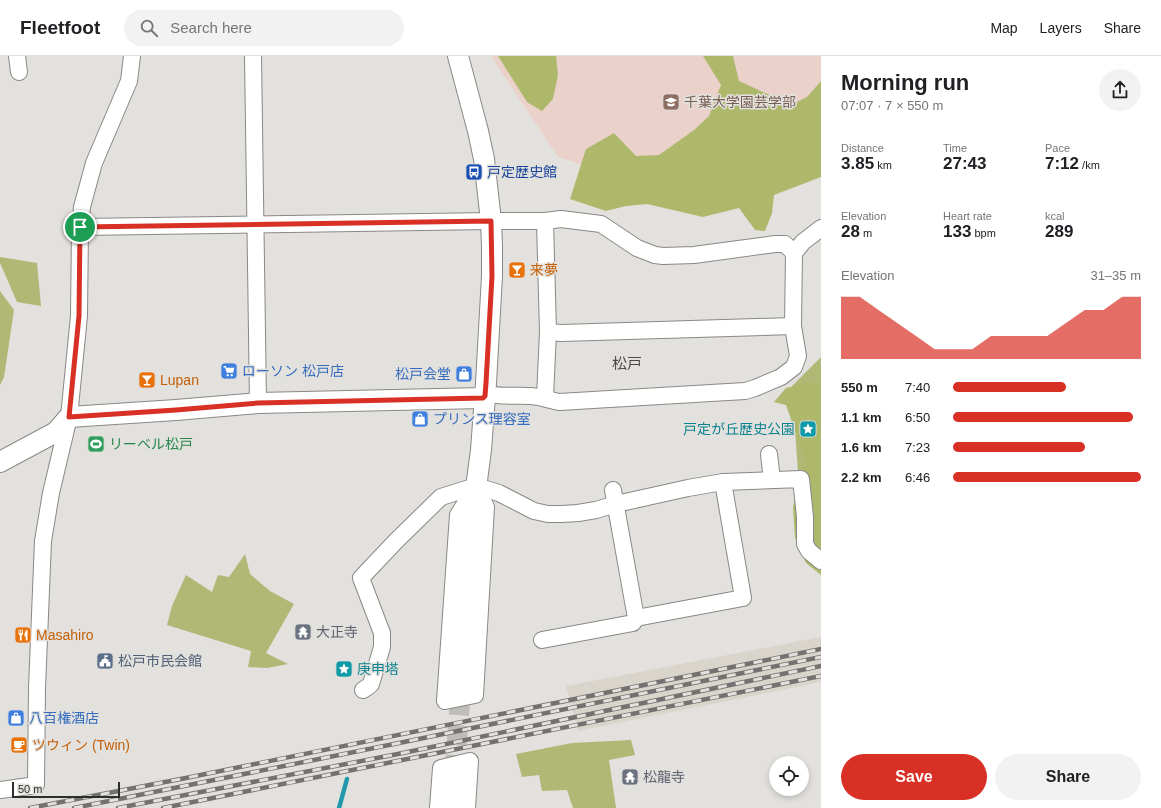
<!DOCTYPE html>
<html lang="en">
<head>
<meta charset="utf-8">
<style>
	body { margin:0; font-family:Helvetica,"Noto Sans JP",sans-serif; background:#f2f2f2; color:#202124; height:100vh; display:flex; flex-direction:column; font-size:15px; white-space:nowrap }
	* { box-sizing:border-box; margin:0 }
	p { font-size:13px; color:#757577 }
	.icon { flex:none; width:22px; height:22px; fill:none; stroke:currentColor; stroke-width:2; stroke-linecap:round; stroke-linejoin:round }
	.map { position:relative; flex:1; overflow:hidden }
	.sheet { display:flex; flex-direction:column; background:#fff; width:340px }
	.sheet>* { flex:none }
	.fabs { position:absolute; left:769px; top:700px; display:grid; gap:8px }
	.fabs a { display:grid; place-items:center; width:40px; height:40px; border-radius:50%; background:#fff; box-shadow:0 2px 6px #0003; font-size:20px }
	.scale { position:absolute; left:12px; bottom:10px; width:108px; box-sizing:border-box; padding-left:4px; border:2px solid #2d2d2c; border-top:0; font-size:11px; line-height:14px; white-space:nowrap; color:#2d2d2c; -webkit-text-stroke:3px #e3e1de; paint-order:stroke }
	.pin { position:absolute; display:grid; place-items:center; width:34px; height:34px; color:#fff; margin:-17px; border:2px solid #fff; border-radius:50%; box-shadow:0 1px 4px #0007 }
	.round { display:grid; place-items:center; flex:none; width:42px; height:42px; border-radius:21px; background:#f2f2f2 }
	.summary { display:flex; align-items:center; justify-content:space-between; height:68px; padding:0 20px }
	h1 { font-size:22px; font-weight:600; line-height:30px }
	.metrics { display:grid; grid-template-columns:repeat(3,1fr); gap:6px; height:68px; padding:4px 20px }
	.metrics div { display:grid; align-content:center }
	.metrics b { font-size:17px; font-weight:600 }
	.metrics small { font-size:11px; font-weight:400 }
	.metrics p { font-size:11px }
	.chart { height:112px; padding:8px 20px }
	.chart p { display:flex; justify-content:space-between }
	.chart svg { width:100%; height:72px; margin-top:4px; fill:#d93025; opacity:.7 }
	.button { display:flex; gap:8px; margin-top:auto; padding:8px 20px }
	.button a { flex:1; height:46px; border-radius:24px; background:#d93025; color:#fff; font-size:16px; font-weight:600; line-height:46px; text-align:center }
	.button a+a { background:#f2f2f2; color:#202124 }
	ul { padding:0 20px; list-style:none; font-size:13px }
	li { display:grid; grid-template-columns:64px 48px 1fr; align-items:center; height:30px }
	li i { height:10px; border-radius:5px; background:#d93025 }
	header { display:flex; align-items:center; gap:24px; box-sizing:border-box; height:56px; padding:0 20px; background:#fff; border-bottom:1px solid #e0e0e0 }
	header strong { font-size:19px }
	nav { display:flex; gap:22px; margin-inline-start:auto; font-size:14px }
	.search { width:280px; height:36px; background:#f2f2f2; display:flex; align-items:center; gap:10px; box-sizing:border-box; padding:0 14px; border-radius:22px; color:#757577; font-size:15px }
	main { display:flex; flex:1; min-height:0 }
	.map>svg:first-child { display:block }
</style>
</head>
<body>
<header>
<strong>Fleetfoot</strong>
<div class="search"><svg class="icon" aria-label="search" viewBox="0 0 24 24"><circle cx="10" cy="10" r="6"/><path d="M15 15l6 6"/></svg>Search here</div>
<nav><a>Map</a><a>Layers</a><a>Share</a></nav>
</header>
<main>
<div class="map">
<svg width="821" height="752" viewBox="0 0 821 752">
	<rect width="100%" height="100%" fill="#e3e1de"/>
	<!-- built -->
	<path fill="#dad5cc" d="M821,581v45l-243,49 -12,-45z"/>
	<!-- education -->
	<path fill="#ead1ca" d="M491,0h330v92l-134,49 -129,-40z"/>
	<!-- green -->
	<g fill="#afb875">
		<path d="M0,201l37,6 4,43 -24,-4 -17,-39z"/>
		<path d="M0,235l14,19 -10,67 -4,8z"/>
		<path d="M821,301v191l-23,-76 -6,-86z"/>
		<path d="M245,498l5,20 20,17 24,13 -28,49 22,11 -21,4 -19,-1 3,-16 -84,-26 5,-19 14,-31 26,17 6,-17 11,2z"/>
		<path d="M631,684l4,15 -26,5 7,48h-43l-6,-18 -25,1 -3,-16 -17,2 -6,-23 56,-11z"/>
	</g>
	<!-- forest -->
	<g fill="#aeb86b">
		<path d="M498,0h58l2,19 -5,24 -11,12 -15,-9z"/>
		<path d="M703,0h30l6,25 52,24 16,-8 14,-16v96l-47,18 -2,18 -7,18 -10,-1 -16,-22 -36,9 -56,-13 -21,2 -20,5 -36,-12 16,-50 28,-16 22,23 23,-1 35,-25 15,-14 12,-31z"/>
		<path d="M813,326l8,5v188l-15,-12 -11,-25 -2,-31 12,-48 -19,-54 -12,-3 12,-14z"/>
	</g>
	<g fill="none" stroke-linecap="round" stroke-linejoin="round">
		<!-- stream -->
		<path stroke="#2199ab" stroke-width="4.5" d="M339,752l8,-29"/>
		<!-- tertiary-tunnel -->
		<path stroke="#bfbdba" stroke-width="20" stroke-dasharray="20 10" stroke-linecap="butt" d="M454,719l7,-84"/>
		<!-- minor casing -->
		<g stroke="#8a8886" stroke-width="18">
			<g id="minor">
				<path d="M17,0l2,16"/>
				<path d="M253,0l5,347"/>
				<path d="M545,165l3,111 -3,65"/>
				<path d="M80,171l411,-6h54l16,-2 40,5 36,24 18,7 8,1 31,-1 81,-11h10l9,9"/>
				<path d="M548,276l13,1 232,-7"/>
				<path d="M485,340l2,-2c15,3 30,1 44,2 11,1 18,4 28,6l186,-11 10,-3 26,-11 13,-10 4,-11 -5,-30 1,-73 9,-11 18,-14"/>
				<path d="M769,398l3,26"/>
				<path d="M476,430l10,21 -11,188 -30,6 13,-186z"/>
				<path d="M636,562l107,-20 -20,-116"/>
				<path d="M542,584l91,-17 3,-5 -23,-128"/>
				<path d="M363,634l6,-4 2,-2 11,-37v-14l-21,-55 35,-37 45,-44 35,-11 23,7 35,18 14,3h14l16,-1 18,-3 20,-6 72,-16 35,-6 78,-3 4,38v27l4,7 12,10"/>
				<path d="M0,734l36,-5 1,-97 6,-147 8,-48 18,-76 10,-101 1,-89 2,-20 12,-44 35,-82 3,-25"/>
				<path d="M438,752l3,-40 29,-7 -3,47"/>
			</g>
		</g>
		<!-- tertiary casing -->
		<g stroke="#8a8886" stroke-width="22">
			<g id="tertiary">
				<path d="M458,0l20,75 6,28 7,62 1,25v30l-6,107 -5,67 -9,68 -11,173"/>
				<path d="M0,406l56,-30 13,-15 107,-7 82,-7 225,-5 2,-2"/>
				<path d="M453,752l1,-33"/>
			</g>
		</g>
		<!-- minor -->
		<use href="#minor" stroke="#fff" stroke-width="16"/>
		<!-- tertiary -->
		<use href="#tertiary" stroke="#fff" stroke-width="20"/>
		<!-- rail casing -->
		<g stroke="#737270" stroke-width="4.5">
			<g id="rail">
				<path d="M30,752l156,-30 635,-129"/>
				<path d="M74,752l325,-65 422,-86"/>
				<path d="M118,752l285,-55 418,-87"/>
				<path d="M163,752l658,-132"/>
			</g>
		</g>
		<!-- rail -->
		<use href="#rail" stroke="#e3e1de" stroke-width="3" stroke-dasharray="9" stroke-linecap="butt"/>
	</g>
	<g fill="none" stroke-linecap="round" stroke-linejoin="round">
		<!-- route casing -->
		<g stroke="#fff" stroke-width="8">
			<path id="route" d="M491,165l1,55 -6,107 -1,13 -2,2 -225,5 -82,7 -107,7 10,-101 1,-89z"/>
		</g>
		<!-- route -->
		<use href="#route" stroke="#d93025" stroke-width="5"/>
	</g>
	<!-- icons -->
	<defs>
		<g id="university-square" transform="scale(0.9)"><rect x="-9" y="-9" width="18" height="18" rx="4" fill="#8d6e63" stroke="#e3e1de"/><path d="M0-5L7-2L0 1L-7-2ZM-4 1L0 2.5L4 1V4Q0 6-4 4Z" fill="#fff"/></g>
		<g id="bus-square" transform="scale(0.9)"><rect x="-9" y="-9" width="18" height="18" rx="4" fill="#1a4fb4" stroke="#e3e1de"/><path d="M-5-6H5V4H4V6H2V4H-2V6H-4V4H-5ZM-3.5-4V0h7V-4ZM-3.5 1.2v1.5H-2V1.2ZM2 1.2v1.5H3.5V1.2Z" fill="#fff"/></g>
		<g id="bar-square" transform="scale(0.9)"><rect x="-9" y="-9" width="18" height="18" rx="4" fill="#e8710a" stroke="#e3e1de"/><path d="M-6-5H6L.8 .8V4.5H3.5V6h-7V4.5H-.8V.8Z" fill="#fff"/></g>
		<g id="supermarket-square" transform="scale(0.9)"><rect x="-9" y="-9" width="18" height="18" rx="4" fill="#3f7fe0" stroke="#e3e1de"/><path d="M-6-5.5h2.5l.6 2H6L4.5 2H-2.5L-4.4-4H-6ZM-1.5 3.2a1.3 1.3 0 1 0 .1 0ZM3 3.2a1.3 1.3 0 1 0 .1 0Z" fill="#fff"/></g>
		<g id="shop-square" transform="scale(0.9)"><rect x="-9" y="-9" width="18" height="18" rx="4" fill="#3f7fe0" stroke="#e3e1de"/><path d="M-5-2.5h2.3a2.7 3.5 0 0 1 5.4 0H5L5.5 6h-11ZM-1.5-2.5h3a1.5 2.3 0 0 0-3 0Z" fill="#fff"/></g>
		<g id="sight-square" transform="scale(0.9)"><rect x="-9" y="-9" width="18" height="18" rx="4" fill="#0f9aa8" stroke="#e3e1de"/><path d="M0-6L1.8-2.2L6-1.7L2.9 1.2L3.7 5.4L0 3.3L-3.7 5.4L-2.9 1.2L-6-1.7L-1.8-2.2Z" fill="#fff"/></g>
		<g id="stadium-square" transform="scale(0.9)"><rect x="-9" y="-9" width="18" height="18" rx="4" fill="#2e9e5b" stroke="#e3e1de"/><path d="M0-5a6.5 5 0 1 0 0 10a6.5 5 0 1 0 0-10ZM-3.5-1.8h7v3.6h-7Z" fill="#fff"/></g>
		<g id="temple-square" transform="scale(0.9)"><rect x="-9" y="-9" width="18" height="18" rx="4" fill="#6b7280" stroke="#e3e1de"/><path d="M0-6L5-2H3V0L6.5 2.5H4V6H1.5V3h-3V6H-4V2.5H-6.5L-3 0V-2H-5Z" fill="#fff"/></g>
		<g id="restaurant-square" transform="scale(0.9)"><rect x="-9" y="-9" width="18" height="18" rx="4" fill="#e8710a" stroke="#e3e1de"/><path d="M-5-6h1v4h1v-4h1v4h1v-4h1v5L-1.5 .5V6h-2V.5L-5-1ZM5-6V6H3V1.5H1.5Q1.5-4 5-6Z" fill="#fff"/></g>
		<g id="civic-square" transform="scale(0.9)"><rect x="-9" y="-9" width="18" height="18" rx="4" fill="#5c6f8a" stroke="#e3e1de"/><path d="M-.6-6.5H3V-4.5H.6V-3L4-1V1h2V6H-6V1h2V-1L-.6-3ZM-1.2 2.5V6h2.4V2.5Z" fill="#fff"/></g>
		<g id="cafe-square" transform="scale(0.9)"><rect x="-9" y="-9" width="18" height="18" rx="4" fill="#e8710a" stroke="#e3e1de"/><path d="M-5.5-4.5H6V0H3Q3 3.5 0 3.5H-2.5Q-5.5 3.5-5.5 0ZM3-3.2v2h1.7v-2ZM-6 4.5H4V6H-6Z" fill="#fff"/></g>
	</defs>
	<g fill-rule="evenodd">
		<use href="#university-square" x="671" y="46"/>
		<use href="#bus-square" x="474" y="116"/>
		<use href="#bar-square" x="517" y="214"/>
		<use href="#supermarket-square" x="229" y="315"/>
		<use href="#shop-square" x="464" y="318"/>
		<use href="#bar-square" x="147" y="324"/>
		<use href="#shop-square" x="420" y="363"/>
		<use href="#sight-square" x="808" y="373"/>
		<use href="#stadium-square" x="96" y="388"/>
		<use href="#temple-square" x="303" y="576"/>
		<use href="#restaurant-square" x="23" y="579"/>
		<use href="#civic-square" x="105" y="605"/>
		<use href="#sight-square" x="344" y="613"/>
		<use href="#shop-square" x="16" y="662"/>
		<use href="#cafe-square" x="19" y="689"/>
		<use href="#temple-square" x="630" y="721"/>
	</g>
	<g text-anchor="middle" stroke-width="3" stroke-linejoin="round" paint-order="stroke">
		<!-- education labels -->
		<g font-size="14" fill="#785e54" stroke="#e3e1de" text-anchor="start">
			<text x="684" y="51">千葉大学園芸学部</text>
		</g>
		<!-- transit labels -->
		<g font-size="14" fill="#164399" stroke="#e3e1de" text-anchor="start">
			<text x="487" y="121">戸定歴史館</text>
		</g>
		<!-- food labels -->
		<g font-size="14" fill="#c56008" stroke="#e3e1de" text-anchor="start">
			<text x="530" y="219">来夢</text>
			<text x="160" y="329">Lupan</text>
			<text x="36" y="584">Masahiro</text>
			<text x="32" y="694">ツウィン (Twin)</text>
		</g>
		<!-- shop labels -->
		<g font-size="14" fill="#366cbe" stroke="#e3e1de" text-anchor="start">
			<text x="242" y="320">ローソン 松戸店</text>
			<text x="451" y="323" text-anchor="end">松戸会堂</text>
			<text x="433" y="368">プリンス理容室</text>
			<text x="29" y="667">八百権酒店</text>
		</g>
		<!-- culture labels -->
		<g font-size="14" fill="#0d838f" stroke="#e3e1de" text-anchor="end">
			<text x="795" y="378">戸定が丘歴史公園</text>
			<text x="357" y="618" text-anchor="start">庚申塔</text>
		</g>
		<!-- leisure labels -->
		<g font-size="14" fill="#27864d" stroke="#e3e1de" text-anchor="start">
			<text x="109" y="393">リーベル松戸</text>
		</g>
		<!-- worship labels -->
		<g font-size="14" fill="#5b616d" stroke="#e3e1de" text-anchor="start">
			<text x="316" y="581">大正寺</text>
			<text x="643" y="726">松龍寺</text>
		</g>
		<!-- service labels -->
		<g font-size="14" fill="#4e5e75" stroke="#e3e1de" text-anchor="start">
			<text x="118" y="610">松戸市民会館</text>
		</g>
		<!-- neighbourhood labels -->
		<g font-size="15" fill="#4d4b49" stroke="#e3e1de">
			<text x="627" y="313">松戸</text>
		</g>
	</g>
</svg>
<div class="fabs">
<a><svg class="icon" aria-label="locate" viewBox="0 0 24 24"><circle cx="12" cy="12" r="6"/><path d="M12 2v4M12 18v4M2 12h4M18 12h4"/></svg></a>
</div>
<div class="scale">50 m</div>
<div class="pin" style="left:80px;top:171px;background:#1e9e55"><svg class="icon" aria-label="arrive" viewBox="0 0 24 24"><path d="M6 21V4h12l-3 4 3 4H6"/></svg></div>
</div>
<section class="sheet">
<div class="summary"><div><h1>Morning run</h1><p>07:07 · 7 × 550 m</p></div><a class="round"><svg class="icon" aria-label="share" viewBox="0 0 24 24"><path d="M12 15V3M7 8l5-5 5 5M5 13v7h14v-7"/></svg></a></div>
<div class="metrics">
<div><p>Distance</p><b>3.85<small> km</small></b></div>
<div><p>Time</p><b>27:43</b></div>
<div><p>Pace</p><b>7:12<small> /km</small></b></div>
</div>
<div class="metrics">
<div><p>Elevation</p><b>28<small> m</small></b></div>
<div><p>Heart rate</p><b>133<small> bpm</small></b></div>
<div><p>kcal</p><b>289</b></div>
</div>
<div class="chart"><p><span>Elevation</span>31–35 m</p>
<svg viewBox="0 0 160 44" preserveAspectRatio="none"><path d="M0 44V6L10 6L20 14L30 22L40 30L50 38L60 38L70 38L80 30L90 30L100 30L110 30L120 22L130 14L140 14L150 6L160 6V44z"/></svg>
</div>
<ul>
<li><b>550 m</b>7:40<i style="width:60%"></i></li>
<li><b>1.1 km</b>6:50<i style="width:96%"></i></li>
<li><b>1.6 km</b>7:23<i style="width:70%"></i></li>
<li><b>2.2 km</b>6:46<i style="width:100%"></i></li>
</ul>
<div class="button"><a>Save</a><a>Share</a></div>
</section>
</main>
</body>
</html>
